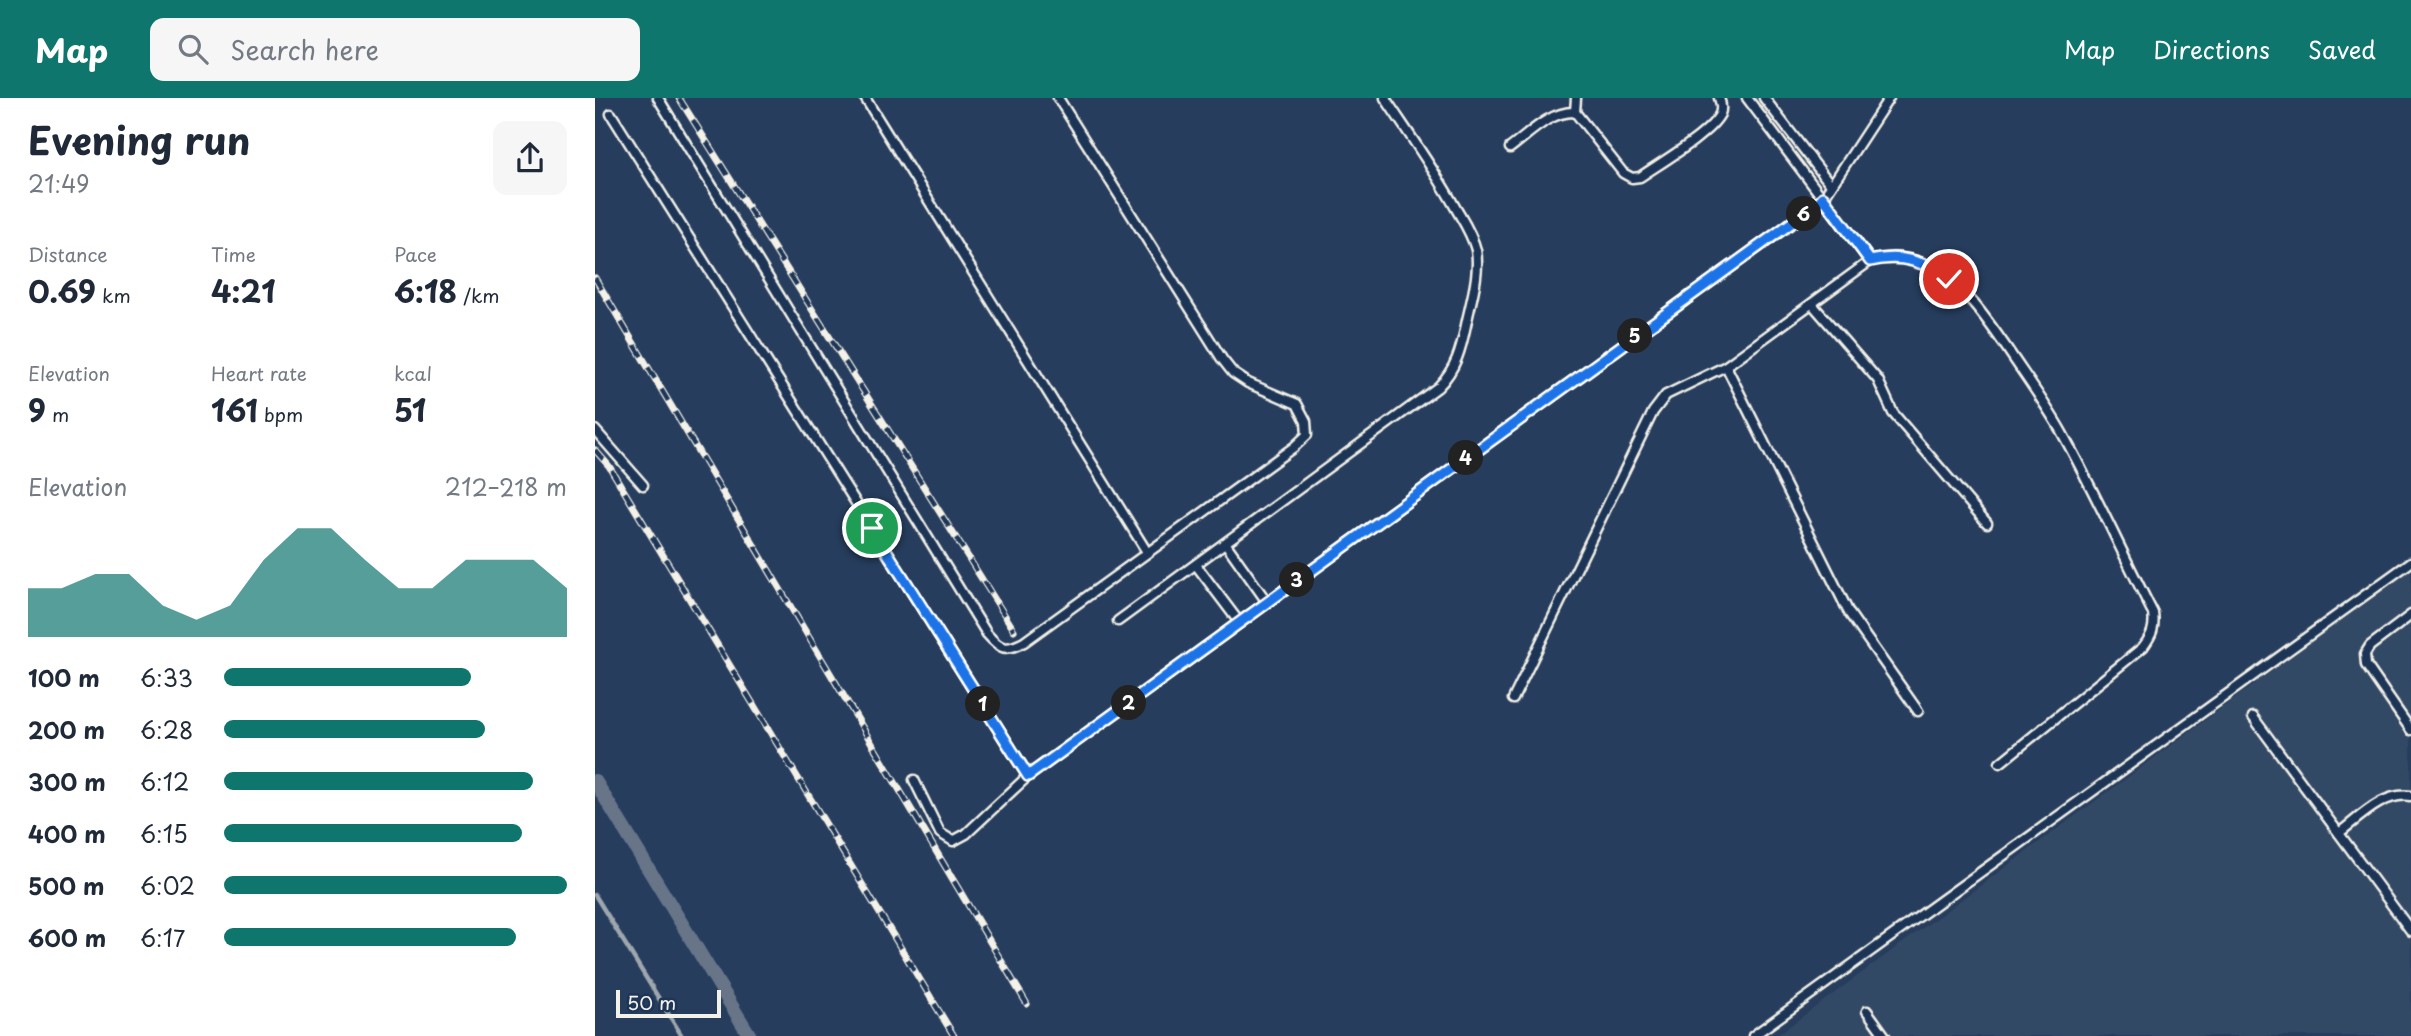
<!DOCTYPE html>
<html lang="en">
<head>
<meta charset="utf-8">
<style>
	body { margin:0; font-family:"Playpen Sans",sans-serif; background:#f6f6f7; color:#1f2937; height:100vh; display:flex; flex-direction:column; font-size:26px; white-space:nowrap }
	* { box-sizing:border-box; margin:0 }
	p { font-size:23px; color:#747a83 }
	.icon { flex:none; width:38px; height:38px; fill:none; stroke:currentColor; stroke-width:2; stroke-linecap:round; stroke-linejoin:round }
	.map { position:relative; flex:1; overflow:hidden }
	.drawer { display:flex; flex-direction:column; background:#fff; width:595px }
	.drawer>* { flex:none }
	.scale { position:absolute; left:21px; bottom:18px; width:105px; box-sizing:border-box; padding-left:7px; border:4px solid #f4f1e8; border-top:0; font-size:19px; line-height:24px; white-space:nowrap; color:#f4f1e8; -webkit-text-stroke:5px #1d3557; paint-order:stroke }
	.pin { position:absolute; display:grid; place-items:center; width:60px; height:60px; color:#fff; margin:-30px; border:4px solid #fff; border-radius:50%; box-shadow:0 2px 7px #0007 }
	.km { position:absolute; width:35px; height:35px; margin:-18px; border-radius:50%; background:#222; color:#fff; font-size:19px; line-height:35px; text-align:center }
	.round { display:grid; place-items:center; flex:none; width:74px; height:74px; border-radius:14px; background:#f6f6f7 }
	.summary { display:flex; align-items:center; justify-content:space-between; height:119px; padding:0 28px }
	h1 { font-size:38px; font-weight:700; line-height:52px }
	.stats { display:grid; grid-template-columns:repeat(3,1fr); gap:10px; height:119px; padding:7px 28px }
	.stats div { display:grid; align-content:center }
	.stats b { font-size:30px; font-weight:700 }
	.stats small { font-size:19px; font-weight:400 }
	.stats p { font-size:19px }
	.chart { height:196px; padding:14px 28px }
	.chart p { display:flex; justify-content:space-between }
	.chart svg { width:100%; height:126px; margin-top:7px; fill:#0f766e; opacity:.7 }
	ul { padding:0 28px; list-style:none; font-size:23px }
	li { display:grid; grid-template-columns:112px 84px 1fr; align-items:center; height:52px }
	li i { height:18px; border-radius:9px; background:#0f766e }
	header { display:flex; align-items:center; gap:42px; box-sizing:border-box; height:98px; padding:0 35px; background:#0f766e; color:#fff }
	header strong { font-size:33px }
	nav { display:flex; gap:38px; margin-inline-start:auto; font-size:24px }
	.search { width:490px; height:63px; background:#f6f6f7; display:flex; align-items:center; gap:18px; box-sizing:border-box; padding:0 24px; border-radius:14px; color:#747a83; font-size:26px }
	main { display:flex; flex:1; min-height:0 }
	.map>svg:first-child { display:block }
</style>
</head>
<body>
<header>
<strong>Map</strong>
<div class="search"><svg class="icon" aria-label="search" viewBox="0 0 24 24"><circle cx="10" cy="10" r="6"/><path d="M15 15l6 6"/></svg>Search here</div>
<nav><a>Map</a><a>Directions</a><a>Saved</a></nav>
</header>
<main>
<section class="drawer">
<div class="summary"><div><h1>Evening run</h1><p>21:49</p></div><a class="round"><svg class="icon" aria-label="share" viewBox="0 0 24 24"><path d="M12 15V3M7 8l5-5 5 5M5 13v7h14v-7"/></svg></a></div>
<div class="stats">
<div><p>Distance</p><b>0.69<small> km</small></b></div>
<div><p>Time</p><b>4:21</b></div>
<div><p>Pace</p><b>6:18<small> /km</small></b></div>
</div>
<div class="stats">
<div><p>Elevation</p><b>9<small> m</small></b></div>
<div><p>Heart rate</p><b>161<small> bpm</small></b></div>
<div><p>kcal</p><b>51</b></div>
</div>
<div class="chart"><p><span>Elevation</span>212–218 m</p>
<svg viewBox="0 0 160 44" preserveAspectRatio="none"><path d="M0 44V27L10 27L20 22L30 22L40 33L50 38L60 33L70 17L80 6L90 6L100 17L110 27L120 27L130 17L140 17L150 17L160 27V44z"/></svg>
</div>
<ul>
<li><b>100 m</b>6:33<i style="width:72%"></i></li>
<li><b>200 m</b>6:28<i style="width:76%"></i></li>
<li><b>300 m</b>6:12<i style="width:90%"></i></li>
<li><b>400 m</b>6:15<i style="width:87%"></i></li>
<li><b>500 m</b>6:02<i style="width:100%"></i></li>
<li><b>600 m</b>6:17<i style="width:85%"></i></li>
</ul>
</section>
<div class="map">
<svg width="1816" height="938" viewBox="0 0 1816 938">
	<rect width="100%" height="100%" fill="#263d5d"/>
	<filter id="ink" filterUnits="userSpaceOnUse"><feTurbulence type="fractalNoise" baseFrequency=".0143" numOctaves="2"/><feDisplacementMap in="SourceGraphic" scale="14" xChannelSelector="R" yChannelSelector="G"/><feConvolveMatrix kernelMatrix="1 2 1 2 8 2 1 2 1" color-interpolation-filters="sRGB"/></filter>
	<g filter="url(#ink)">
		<!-- built -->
		<path fill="#334966" d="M1816,471v467h-635z"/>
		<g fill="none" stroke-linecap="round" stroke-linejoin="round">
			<!-- stream -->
			<path stroke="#9fa7ae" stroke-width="4.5" d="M0,797l87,141"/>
			<!-- canal -->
			<path stroke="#677588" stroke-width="14" d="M0,683l155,255"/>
			<!-- lane casing -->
			<g stroke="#f4f1e8" stroke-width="13">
				<g id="lane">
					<path d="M63,0l329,536c13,15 18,18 37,8l270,-195 13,-12 -1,-14 -9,-17 -49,-21 -15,-10 -11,-14 -164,-261"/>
					<path d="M270,0l282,454"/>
					<path d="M1152,0l123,163"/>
					<path d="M1169,0l67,87"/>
					<path d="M980,14l1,-14"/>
					<path d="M16,16l417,662"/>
					<path d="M915,50c19,-14 40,-37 65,-36l48,61 9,5 8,-1c20,-14 69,-42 80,-63 2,-5 1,-11 -1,-16"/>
					<path d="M1217,206l66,76 15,33 94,110"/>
					<path d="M1131,268l123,247 69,98"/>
					<path d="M0,332l48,55"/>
					<path d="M631,446l41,58"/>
					<path d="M601,467l43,57"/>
					<path d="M1816,517l-41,31 -5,8 1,11 45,65"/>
					<path d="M523,523l320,-234c18,-18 23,-38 28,-62 5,-24 14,-51 10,-75 -4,-16 -13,-29 -21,-43 -21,-38 -46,-73 -70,-109"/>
					<path d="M918,601l140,-287 13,-17 60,-29 144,-105c22,-5 42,-5 63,7 31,17 55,53 75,82 18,27 37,53 53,81 33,59 61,122 92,182 2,15 -1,22 -10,34l-143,116"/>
					<path d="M1658,619l158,214"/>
					<path d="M319,682l26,53 13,8 13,-7 62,-58 788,-571 8,-8 65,-99"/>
					<path d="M1744,735c20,-15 45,-42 72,-37"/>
					<path d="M1272,913l18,25"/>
					<path d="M1158,938l658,-474"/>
				</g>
			</g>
			<!-- lane -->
			<use href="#lane" stroke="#1d3557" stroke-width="8"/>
			<!-- rail casing -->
			<g stroke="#f4f1e8" stroke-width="7">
				<g id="rail">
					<path d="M84,0l335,532"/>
					<path d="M0,180l432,726"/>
					<path d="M0,352l14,16 345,570"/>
				</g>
			</g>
			<!-- rail -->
			<use href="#rail" stroke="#1d3557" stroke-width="4.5" stroke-dasharray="13" stroke-linecap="butt"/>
		</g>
	</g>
	<g fill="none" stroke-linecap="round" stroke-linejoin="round" filter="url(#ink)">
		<!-- route casing -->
		<g stroke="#fff" stroke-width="14">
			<path id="route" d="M277,430l156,248 788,-571 7,-8 47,64c31,-7 54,0 79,18"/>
		</g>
		<!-- route -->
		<use href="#route" stroke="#1a73e8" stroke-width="9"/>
	</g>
</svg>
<div class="scale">50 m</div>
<div class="pin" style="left:277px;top:430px;background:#1e9e55"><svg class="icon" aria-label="arrive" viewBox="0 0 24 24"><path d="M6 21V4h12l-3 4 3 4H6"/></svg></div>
<div class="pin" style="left:1354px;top:181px;background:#d93025"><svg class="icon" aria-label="check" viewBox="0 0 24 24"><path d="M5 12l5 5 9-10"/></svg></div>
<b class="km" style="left:388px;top:606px">1</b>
<b class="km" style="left:534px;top:605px">2</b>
<b class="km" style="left:702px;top:482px">3</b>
<b class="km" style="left:871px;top:360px">4</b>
<b class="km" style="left:1040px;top:238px">5</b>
<b class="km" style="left:1209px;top:116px">6</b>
</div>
</main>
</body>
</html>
